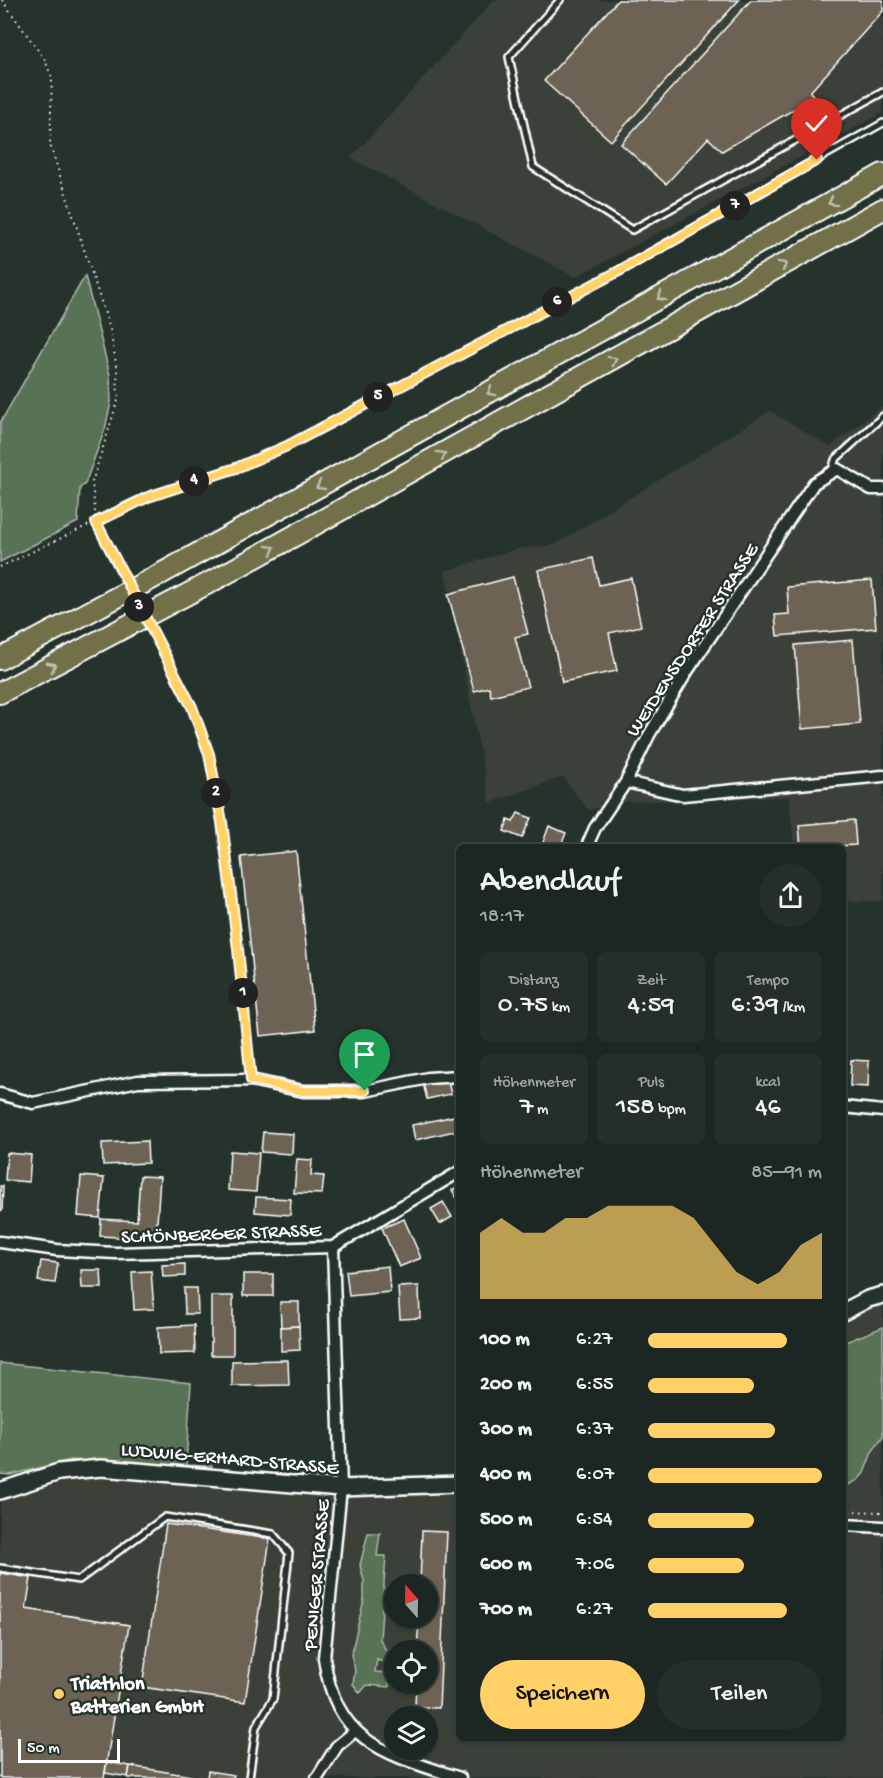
<!DOCTYPE html>
<html lang="de">
<head>
<meta charset="utf-8">
<style>
	body { margin:0; font-family:"Gochi Hand",sans-serif; background:#252e2a; color:#f1f3f6; height:100vh; display:flex; flex-direction:column; font-size:22px; white-space:nowrap }
	* { box-sizing:border-box; margin:0 }
	p { font-size:20px; color:#a0a5a5 }
	.icon { flex:none; width:33px; height:33px; fill:none; stroke:currentColor; stroke-width:2; stroke-linecap:round; stroke-linejoin:round }
	.map { position:relative; flex:1; overflow:hidden }
	.sheet { position:absolute; left:456px; top:844px; width:390px; height:897px; display:flex; flex-direction:column; background:#1c2622; border-radius:9px; box-shadow:0 2px 4px #0004,0 0 0 2px #3a4340 }
	.sheet>* { flex:none }
	.needle { width:39px; rotate:340deg }
	.fabs { position:absolute; left:384px; top:1574px; display:grid; gap:12px }
	.fabs a { display:grid; place-items:center; width:54px; height:54px; border-radius:50%; background:#1c2622; box-shadow:0 2px 4px #0004,0 0 0 2px #3a4340; font-size:30px }
	.scale { position:absolute; left:18px; bottom:15px; width:102px; box-sizing:border-box; padding-left:6px; border:3px solid #fff; border-top:0; font-size:16px; line-height:21px; white-space:nowrap; color:#fff; -webkit-text-stroke:4px #26332d; paint-order:stroke }
	.pin { position:absolute; display:grid; place-items:center; width:51px; height:51px; color:#fff; margin:-62px -26px; border-radius:50% 50% 50% 0; rotate:-45deg; box-shadow:0 0 6px #0007 }
	.pin .icon { rotate:45deg }
	.km { position:absolute; width:30px; height:30px; margin:-15px; border-radius:50%; background:#222; color:#fff; font-size:16px; line-height:30px; text-align:center }
	.round { display:grid; place-items:center; flex:none; width:63px; height:63px; border-radius:32px; background:#252e2a }
	.summary { display:flex; align-items:center; justify-content:space-between; height:102px; padding:0 24px }
	h1 { font-size:33px; font-weight:600; line-height:45px }
	.metrics { display:grid; grid-template-columns:repeat(3,1fr); gap:9px; height:102px; padding:6px 24px }
	.metrics div { display:grid; align-content:center; border-radius:9px; background:#252e2a; text-align:center }
	.metrics b { font-size:26px; font-weight:600 }
	.metrics small { font-size:16px; font-weight:400 }
	.metrics p { font-size:16px }
	.chart { height:168px; padding:12px 24px }
	.chart p { display:flex; justify-content:space-between }
	.chart svg { width:100%; height:108px; margin-top:6px; fill:#ffd166; opacity:.7 }
	.action { display:flex; gap:12px; margin-top:auto; padding:12px 24px }
	.action a { flex:1; height:69px; border-radius:36px; background:#ffd166; color:#111; font-size:24px; font-weight:600; line-height:69px; text-align:center }
	.action a+a { background:#252e2a; color:#f1f3f6 }
	ul { padding:0 24px; list-style:none; font-size:20px }
	li { display:grid; grid-template-columns:96px 72px 1fr; align-items:center; height:45px }
	li i { height:15px; border-radius:8px; background:#ffd166 }
	.map>svg:first-child { display:block }
</style>
</head>
<body>
<div class="map">
<svg width="883" height="1778" viewBox="0 0 883 1778">
	<rect width="100%" height="100%" fill="#26332d"/>
	<filter id="ink" filterUnits="userSpaceOnUse"><feTurbulence type="fractalNoise" baseFrequency=".0167" numOctaves="2"/><feDisplacementMap in="SourceGraphic" scale="12" xChannelSelector="R" yChannelSelector="G"/><feConvolveMatrix kernelMatrix="1 2 1 2 8 2 1 2 1" color-interpolation-filters="sRGB"/></filter>
	<g filter="url(#ink)">
		<!-- built -->
		<g fill="#3b4139" fill-rule="evenodd">
			<path d="M494,0h389v113l-308,164 -224,-119z"/>
			<path d="M883,406v495h-40v-53l-49,-1 -5,-50 -165,5 -36,8 -25,-33 -73,26 -45,-232 71,-22 38,-4 216,-134 60,36z"/>
			<path d="M883,1303v475h-883v-279l63,-17 36,-3 226,15 134,1v243h384v-418zM394,1584h34v33h-34zM394,1650h34v33h-34zM394,1716h34v33h-34z"/>
		</g>
		<!-- green -->
		<g fill="#597257" stroke="#acb8ab" stroke-width="1.5">
			<path d="M85,276l25,99 1,27 -6,27 -20,55 -5,4 -2,34 -78,40v-139z"/>
			<path d="M883,1327v109l-11,16 -8,21 -6,7 -15,8v-145z"/>
			<path d="M0,1363l191,20 -5,82 26,1 -1,5 -140,-11 -61,15 -10,-1z"/>
			<path d="M368,1533h12l-3,23h9l-6,83 10,19 -3,5 -10,-3 -2,12 15,1 -1,14 -22,-2 -7,8 -7,-9 2,-14 -4,-15 13,-56v-18l-4,-16z"/>
		</g>
		<!-- building -->
		<g fill="#6c6355" stroke="#fff" stroke-width="1.5">
			<path d="M618,0h121l-128,141 -67,-60z"/>
			<path d="M751,0h132v11l-73,81 3,3 -11,15 -4,-3 -76,44 -14,-13 -42,46 -45,-40z"/>
			<path d="M593,558l6,27 32,-7 10,48 -32,7 8,38 -55,11 -24,-112z"/>
			<path d="M513,577l15,57 -13,3 13,50 -37,9 -2,-9 -15,4 -26,-97z"/>
			<path d="M872,580l4,48 -99,8 -2,-21 14,-1 -2,-27z"/>
			<path d="M853,640l7,84 -58,5 -7,-84z"/>
			<path d="M518,813l13,5 -9,20 -18,-7 4,-11 5,2z"/>
			<path d="M854,820l2,25 -55,3 -2,-23z"/>
			<path d="M549,826l17,7 -6,15h-19z"/>
			<path d="M296,851l19,179 -55,6 -19,-179z"/>
			<path d="M375,1039l3,18 -7,1 1,4 -7,4 -5,-6 -3,-18z"/>
			<path d="M851,1060l18,1 -1,26 -18,-1z"/>
			<path d="M447,1078l4,16 -24,5 -4,-16z"/>
			<path d="M459,1115v15l-44,10 -3,-15z"/>
			<path d="M263,1132l30,2 -1,20 -31,-2z"/>
			<path d="M147,1141l1,22 -45,2 -1,-22z"/>
			<path d="M230,1151l29,2 -3,39 -28,-2z"/>
			<path d="M7,1153l24,2 -2,27 -24,-2z"/>
			<path d="M297,1159l15,1 -1,15 13,1 -2,18 -28,-1z"/>
			<path d="M81,1176l23,2 -4,40 -22,-2z"/>
			<path d="M140,1176l20,1 -4,62 -56,-3 1,-17 36,2z"/>
			<path d="M0,1186h3l-1,25h-2z"/>
			<path d="M459,1186v16l-7,-12z"/>
			<path d="M256,1197l35,2 -1,16 -35,-3z"/>
			<path d="M443,1202l9,15 -12,7 -9,-15z"/>
			<path d="M404,1219l17,39 -22,9 -17,-39z"/>
			<path d="M41,1261l17,2 -3,20 -17,-2z"/>
			<path d="M185,1264v12l-22,1 -1,-12z"/>
			<path d="M388,1266l2,26 -41,4 -3,-25z"/>
			<path d="M81,1270h20l1,18h-20z"/>
			<path d="M151,1271l3,38 -20,1 -2,-38z"/>
			<rect x="243" y="1274" width="30" height="22"/>
			<path d="M419,1286l1,32 -20,1 -2,-32z"/>
			<path d="M184,1288h13l1,26h-13z"/>
			<rect x="211" y="1296" width="22" height="59"/>
			<path d="M280,1302h19v24l-18,1z"/>
			<path d="M194,1325l1,28 -36,1 -1,-27z"/>
			<path d="M299,1326l1,24 -19,1v-24z"/>
			<path d="M288,1360l1,25 -57,1v-25z"/>
			<path d="M166,1524l104,15 -25,163 -103,-15z"/>
			<path d="M422,1531l25,1 -8,176 -24,-1 1,-24h12v-33h-11l2,-33h9v-33h-8z"/>
			<path d="M0,1573l31,5 -5,31 103,16 -25,153h-104z"/>
			<path d="M107,1762l23,4 -2,11 -23,-4z"/>
			<path d="M130,1766l73,12h-75z"/>
			<path d="M208,1771l26,4 -1,3h-26z"/>
		</g>
		<g fill="none" stroke-linecap="round" stroke-linejoin="round">
			<!-- lane casing -->
			<g stroke="#fff" stroke-width="10">
				<g id="lane">
					<path d="M560,0l-51,57 24,110 99,63 251,-138"/>
					<path d="M619,271l264,-148"/>
					<path d="M832,471l3,-11 48,-44"/>
					<path d="M0,1568l79,12 86,-63 108,17 16,19 -16,146 -17,28 -7,51"/>
				</g>
			</g>
			<!-- street casing -->
			<g stroke="#fff" stroke-width="15">
				<g id="street">
					<path d="M626,782l57,13 200,-19"/>
					<path d="M586,848l9,-20 31,-46 23,-47 39,-65 126,-187 23,-14 34,20h12"/>
					<path d="M0,1094l33,9 105,-22 113,-1 52,11h62l63,-13 31,-2"/>
					<path d="M843,1107l40,4"/>
					<path d="M0,1242l57,8 59,3 217,-6 126,-75"/>
					<path d="M333,1247l8,241 -17,170c12,86 62,96 136,120"/>
					<path d="M843,1525l40,2"/>
					<path d="M317,1778l20,-32 17,-14"/>
				</g>
			</g>
			<!-- secondary casing -->
			<g stroke="#fff" stroke-width="20">
				<g id="secondary">
					<path d="M843,1312l25,-13 15,-4"/>
					<path d="M0,1491l59,-19 42,-4 240,20 118,-4"/>
				</g>
			</g>
			<!-- highway casing -->
			<g stroke="#fff" stroke-width="24">
				<g id="highway">
					<path d="M0,659l157,-83 726,-402"/>
					<path d="M0,693l220,-116 663,-368"/>
				</g>
			</g>
			<!-- path -->
			<g stroke="#fff" stroke-width="2" stroke-dasharray="1.5 4.5" stroke-linecap="butt">
				<path d="M2,0l43,60 7,18 -2,67 60,184 7,40 1,31 -26,82 4,40 10,24"/>
				<path d="M0,567l148,-70 88,-29 51,-22 324,-171"/>
				<path d="M167,661l33,64 9,30 13,67 16,127 12,120"/>
				<path d="M843,1511l40,1"/>
			</g>
			<!-- lane -->
			<use href="#lane" stroke="#26332d" stroke-width="5"/>
			<!-- street -->
			<use href="#street" stroke="#26332d" stroke-width="10"/>
			<!-- secondary -->
			<use href="#secondary" stroke="#26332d" stroke-width="15"/>
			<!-- highway -->
			<use href="#highway" stroke="#71704a" stroke-width="20"/>
			<!-- path-bridge -->
			<path stroke="#fff" stroke-width="2" stroke-dasharray="1.5 4.5" stroke-linecap="butt" d="M106,546l61,115"/>
		</g>
		<!-- one-way arrows -->
		<defs><path id="oneway-chevron" d="M-2-3.5L2.5 0L-2 3.5" fill="none" stroke-width="1.6" stroke-linecap="round" stroke-linejoin="round" transform="scale(1.5)"/></defs>
		<g stroke="#bfbfae">
			<use href="#oneway-chevron" transform="translate(832 202) rotate(151)"/>
			<use href="#oneway-chevron" transform="translate(783 265) rotate(-29)"/>
			<use href="#oneway-chevron" transform="translate(661 297) rotate(151)"/>
			<use href="#oneway-chevron" transform="translate(613 360) rotate(-29)"/>
			<use href="#oneway-chevron" transform="translate(491 392) rotate(151)"/>
			<use href="#oneway-chevron" transform="translate(442 455) rotate(-29)"/>
			<use href="#oneway-chevron" transform="translate(320 486) rotate(151)"/>
			<use href="#oneway-chevron" transform="translate(271 549) rotate(-29)"/>
			<use href="#oneway-chevron" transform="translate(52 666) rotate(-28)"/>
		</g>
	</g>
	<g fill="none" stroke-linecap="round" stroke-linejoin="round" filter="url(#ink)">
		<!-- route casing -->
		<g stroke="#fff" stroke-width="12">
			<path id="route" d="M365,1091h-62l-52,-11 -13,-131 -16,-127 -13,-68 -17,-47 -96,-185 52,-25 88,-29 51,-22 332,-175 198,-111"/>
		</g>
		<!-- route -->
		<use href="#route" stroke="#ffd166" stroke-width="8"/>
	</g>
	<!-- markers -->
	<circle fill="#ffd166" stroke="#26332d" stroke-width="2" cx="59" cy="1694" r="6"/>
	<g text-anchor="middle" stroke-width="5" stroke-linejoin="round" paint-order="stroke">
		<!-- street labels -->
		<g font-size="20" fill="#fff" stroke="#26332d">
			<text transform="translate(691 639) rotate(-57)" y="7">WEIDENSDORFER STRASSE</text>
			<text transform="translate(221 1232) rotate(-2)" y="7">SCHÖNBERGER STRASSE</text>
			<text transform="translate(230 1457) rotate(5)" y="7">LUDWIG-ERHARD-STRASSE</text>
			<text transform="translate(315 1575) rotate(-85)" y="7">PENIGER STRASSE</text>
		</g>
		<!-- poi labels -->
		<g font-size="20" font-weight="bold" fill="#fff" stroke="#26332d" text-anchor="start">
			<text x="71" y="1689">Triathlon<tspan x="71" dy="23">Batterien GmbH</tspan></text>
		</g>
	</g>
</svg>
<div class="fabs">
<a><svg class="needle" viewBox="-14 -14 28 28"><path d="M0-13l5 13h-10z" fill="#e53935"/><path d="M0 13l5-13h-10z" fill="#a0a5a5"/></svg></a>
<a><svg class="icon" aria-label="locate" viewBox="0 0 24 24"><circle cx="12" cy="12" r="6"/><path d="M12 2v4M12 18v4M2 12h4M18 12h4"/></svg></a>
<a><svg class="icon" aria-label="layers" viewBox="0 0 24 24"><path d="M12 4l9 5-9 5-9-5zM3 14l9 5 9-5"/></svg></a>
</div>
<div class="scale">50 m</div>
<div class="pin" style="left:365px;top:1091px;background:#1e9e55"><svg class="icon" aria-label="arrive" viewBox="0 0 24 24"><path d="M6 21V4h12l-3 4 3 4H6"/></svg></div>
<div class="pin" style="left:817px;top:160px;background:#d93025"><svg class="icon" aria-label="check" viewBox="0 0 24 24"><path d="M5 12l5 5 9-10"/></svg></div>
<b class="km" style="left:243px;top:993px">1</b>
<b class="km" style="left:216px;top:793px">2</b>
<b class="km" style="left:139px;top:607px">3</b>
<b class="km" style="left:194px;top:481px">4</b>
<b class="km" style="left:378px;top:397px">5</b>
<b class="km" style="left:557px;top:302px">6</b>
<b class="km" style="left:735px;top:206px">7</b>
<section class="sheet">
<div class="summary"><div><h1>Abendlauf</h1><p>18:17</p></div><a class="round"><svg class="icon" aria-label="share" viewBox="0 0 24 24"><path d="M12 15V3M7 8l5-5 5 5M5 13v7h14v-7"/></svg></a></div>
<div class="metrics">
<div><p>Distanz</p><b>0.75<small> km</small></b></div>
<div><p>Zeit</p><b>4:59</b></div>
<div><p>Tempo</p><b>6:39<small> /km</small></b></div>
</div>
<div class="metrics">
<div><p>Höhenmeter</p><b>7<small> m</small></b></div>
<div><p>Puls</p><b>158<small> bpm</small></b></div>
<div><p>kcal</p><b>46</b></div>
</div>
<div class="chart"><p><span>Höhenmeter</span>85–91 m</p>
<svg viewBox="0 0 160 44" preserveAspectRatio="none"><path d="M0 44V17L10 11L20 17L30 17L40 11L50 11L60 6L70 6L80 6L90 6L100 11L110 22L120 33L130 38L140 33L150 22L160 17V44z"/></svg>
</div>
<ul>
<li><b>100 m</b>6:27<i style="width:80%"></i></li>
<li><b>200 m</b>6:55<i style="width:61%"></i></li>
<li><b>300 m</b>6:37<i style="width:73%"></i></li>
<li><b>400 m</b>6:07<i style="width:100%"></i></li>
<li><b>500 m</b>6:54<i style="width:61%"></i></li>
<li><b>600 m</b>7:06<i style="width:55%"></i></li>
<li><b>700 m</b>6:27<i style="width:80%"></i></li>
</ul>
<div class="action"><a>Speichern</a><a>Teilen</a></div>
</section>
</div>
</body>
</html>
